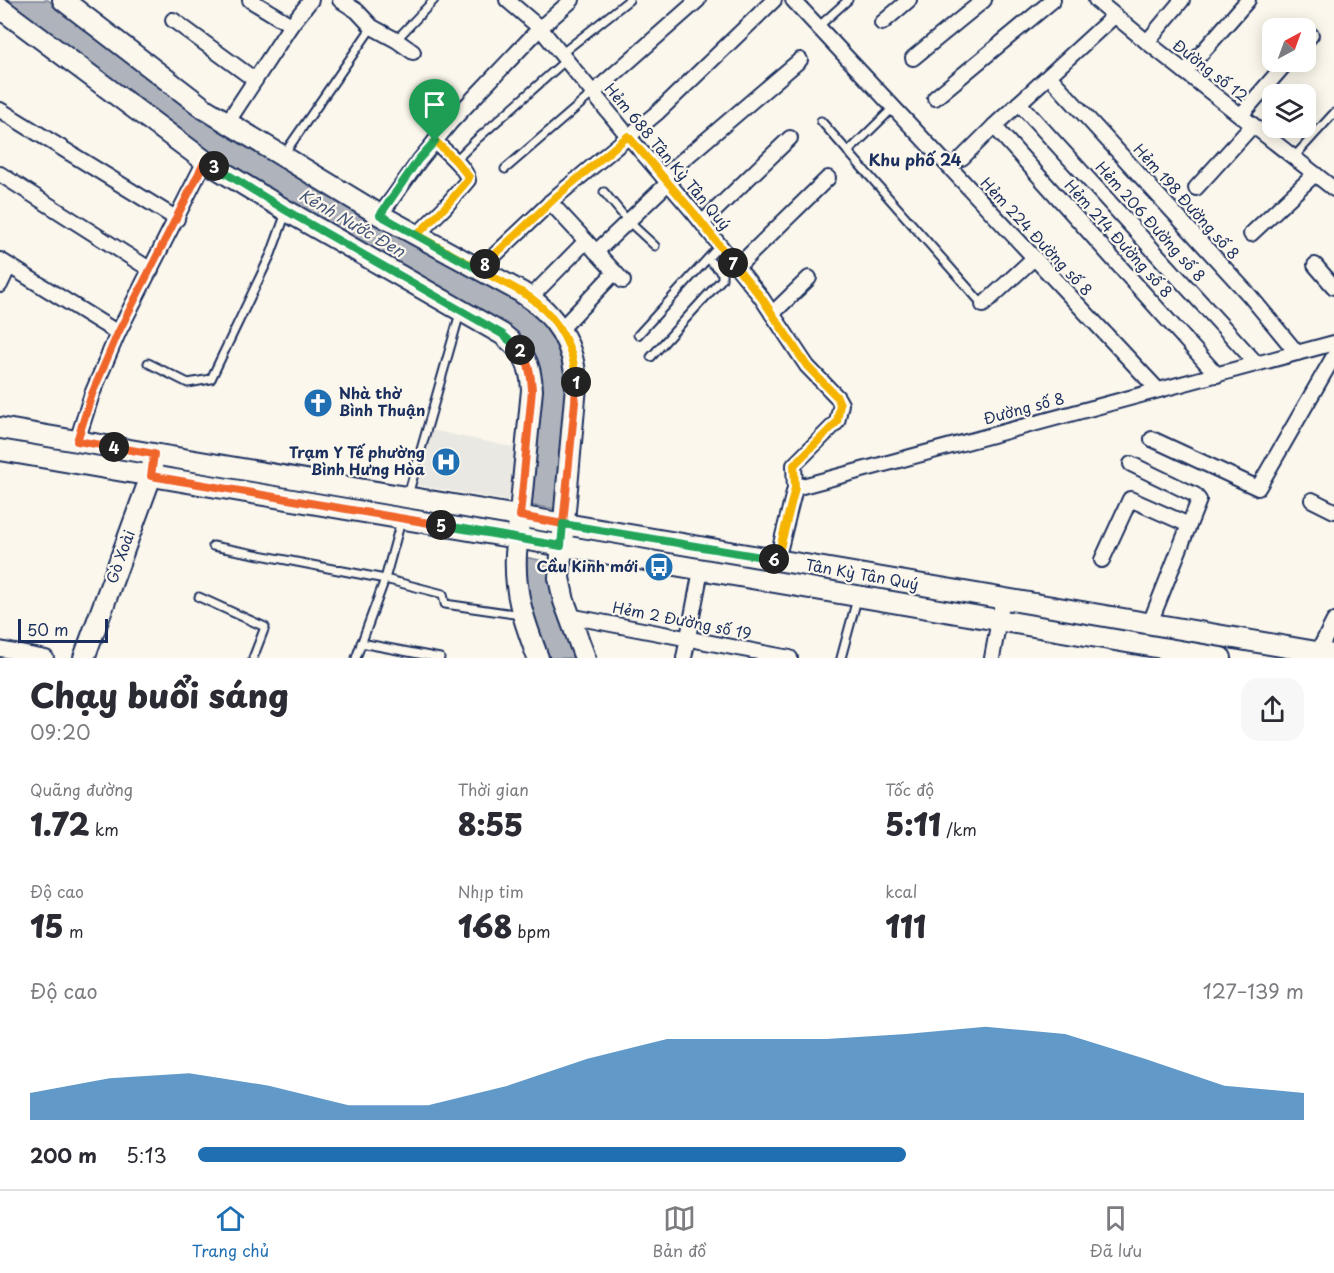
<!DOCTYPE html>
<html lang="vi">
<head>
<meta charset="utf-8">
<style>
	body { margin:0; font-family:"Playpen Sans",sans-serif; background:#f7f7f7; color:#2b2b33; height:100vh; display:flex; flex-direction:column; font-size:22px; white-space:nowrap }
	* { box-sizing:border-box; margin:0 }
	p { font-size:20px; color:#7c7c81 }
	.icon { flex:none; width:33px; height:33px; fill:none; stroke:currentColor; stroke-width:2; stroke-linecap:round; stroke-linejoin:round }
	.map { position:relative; height:658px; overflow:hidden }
	.details { display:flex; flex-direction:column; background:#fff; flex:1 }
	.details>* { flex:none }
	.needle { width:39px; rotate:41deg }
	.tools { position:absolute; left:1262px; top:18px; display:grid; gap:12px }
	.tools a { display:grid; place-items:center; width:54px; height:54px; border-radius:12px; background:#fff; box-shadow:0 3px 15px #0003; font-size:30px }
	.scale { position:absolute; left:18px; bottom:15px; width:90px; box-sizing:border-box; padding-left:6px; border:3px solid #1b2f5e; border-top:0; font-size:16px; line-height:21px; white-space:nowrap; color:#1b2f5e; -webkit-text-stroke:4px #fbf7ec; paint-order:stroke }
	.pin { position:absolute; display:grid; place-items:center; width:51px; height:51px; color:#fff; margin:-62px -26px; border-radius:50% 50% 50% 0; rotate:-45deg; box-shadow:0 0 6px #0007 }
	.pin .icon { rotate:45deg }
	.km { position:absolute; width:30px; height:30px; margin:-15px; border-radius:50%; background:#222; color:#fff; font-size:16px; line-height:30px; text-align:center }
	.round { display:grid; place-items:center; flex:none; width:63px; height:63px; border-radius:18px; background:#f7f7f7 }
	.overview { display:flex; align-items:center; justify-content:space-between; height:102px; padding:0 30px }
	h1 { font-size:33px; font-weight:800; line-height:45px }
	.figures { display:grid; grid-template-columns:repeat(3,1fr); gap:9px; height:102px; padding:6px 30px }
	.figures div { display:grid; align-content:center }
	.figures b { font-size:30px; font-weight:800 }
	.figures small { font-size:16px; font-weight:400 }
	.figures p { font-size:16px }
	.chart { height:168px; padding:12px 30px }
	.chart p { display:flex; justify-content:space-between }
	.chart svg { width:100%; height:108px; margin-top:6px; fill:#1f6fb2; opacity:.7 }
	ul { padding:0 30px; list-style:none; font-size:20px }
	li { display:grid; grid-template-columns:96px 72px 1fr; align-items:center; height:45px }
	li i { height:15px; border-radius:8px; background:#1f6fb2 }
	.tab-bar { display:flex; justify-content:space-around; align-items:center; height:84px; border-top:2px solid #e1e1e2; background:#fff; font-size:16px; color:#7c7c81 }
	.tab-bar a { display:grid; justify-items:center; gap:3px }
	.tab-bar .selected { color:#1f6fb2 }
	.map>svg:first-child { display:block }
</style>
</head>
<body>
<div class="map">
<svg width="1334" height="658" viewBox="0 0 1334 658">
	<rect width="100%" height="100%" fill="#fbf7ec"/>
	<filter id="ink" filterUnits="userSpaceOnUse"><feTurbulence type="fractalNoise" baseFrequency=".0167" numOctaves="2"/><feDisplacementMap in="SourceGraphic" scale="12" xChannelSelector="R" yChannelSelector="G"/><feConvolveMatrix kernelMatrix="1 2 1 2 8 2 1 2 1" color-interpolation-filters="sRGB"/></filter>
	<g filter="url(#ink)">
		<!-- built -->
		<path fill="#eae8e2" d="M431,430l86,18 -8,53 -92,-16z"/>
		<!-- water -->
		<g fill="#afb3bb" stroke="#747e96" stroke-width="1.5">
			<path d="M5,0h43l160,122 163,100 133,71 25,16 11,10 14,18 10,22 3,34 -12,116 -26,-4 12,-125 -3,-16 -9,-18 -5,-7 -15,-13 -98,-53 -200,-118z"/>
			<path d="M524,557l27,5v29l3,12 21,55h-28l-20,-56z"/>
		</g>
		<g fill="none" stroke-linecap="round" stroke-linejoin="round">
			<!-- lane casing -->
			<g stroke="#1b2f5e" stroke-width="11">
				<g id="lane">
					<path d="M818,27l30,-27"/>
					<path d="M396,40l38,-40"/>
					<path d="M561,54l68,-54"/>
					<path d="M821,121l162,184"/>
					<path d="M848,152l45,-44"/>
					<path d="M284,154l88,-127"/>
					<path d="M1294,157l40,-44"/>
					<path d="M455,161l21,-21 90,-80"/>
					<path d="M505,169l88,-76"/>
					<path d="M604,192l24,29 27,25"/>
					<path d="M638,335l82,-90"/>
					<path d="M651,357l71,-78v-6l-14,-14"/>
					<path d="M148,363l40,20 23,-4 60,-125 15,-41"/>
					<path d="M408,495l52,-182"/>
					<path d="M213,546l172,33 58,15 2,10 76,11"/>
					<path d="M199,597l66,30 -12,31"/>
					<path d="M361,643l79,15"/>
					<path d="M356,658l29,-79 16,-58"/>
					<path d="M841,658l16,-59"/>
				</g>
			</g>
			<!-- street casing -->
			<g stroke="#1b2f5e" stroke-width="18">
				<g id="street">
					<path d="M250,0l41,25"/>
					<path d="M340,0l17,11 15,16 24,13 17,12"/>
					<path d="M507,0l33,28 88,108 66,77 67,84 46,69 30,31 4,7 -4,18 -43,43 1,23"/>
					<path d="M793,0l365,390"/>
					<path d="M1096,0l51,42 187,147"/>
					<path d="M173,20l82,60"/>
					<path d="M882,23l27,-23"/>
					<path d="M1147,42l35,-42"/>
					<path d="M1305,42l6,-7"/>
					<path d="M913,58l71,-58"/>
					<path d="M1185,72l63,-72"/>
					<path d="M1049,76l201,220 47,57"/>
					<path d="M593,93l105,-93"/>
					<path d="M935,98l118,-98"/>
					<path d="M1019,103l238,261"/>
					<path d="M0,110l177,109"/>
					<path d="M1241,115l46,-53"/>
					<path d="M227,123l64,-98 20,-25"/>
					<path d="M994,126l223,249"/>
					<path d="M962,158l32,-32 120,-110"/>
					<path d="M0,174l151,96"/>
					<path d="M663,177l137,-117"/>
					<path d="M1196,188l57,-63"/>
					<path d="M550,202l73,79"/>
					<path d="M380,215l12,-16 27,-38 31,-38 90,-95 32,-28"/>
					<path d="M702,223l88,-85"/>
					<path d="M1251,234l64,-60"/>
					<path d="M417,235l28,-28 23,-27c-2,-13 -24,-29 -33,-39"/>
					<path d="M596,252l72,-69"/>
					<path d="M0,260l118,73"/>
					<path d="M1315,265l19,22"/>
					<path d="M737,267l91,-89"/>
					<path d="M479,270l78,-74 101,-84 116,-112"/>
					<path d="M0,285l9,-19"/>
					<path d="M530,298l56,-57"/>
					<path d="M983,305l51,-47"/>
					<path d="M772,314l37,-36"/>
					<path d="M560,330l55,-58"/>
					<path d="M1152,439l106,49 76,-132"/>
					<path d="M77,441l15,-47 26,-61 87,-172"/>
					<path d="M1131,464l64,31 4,5 -49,123"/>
					<path d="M1312,500l22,11"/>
					<path d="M777,560l18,-72 539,-145"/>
					<path d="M1102,560l28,-61 59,26"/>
					<path d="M569,616l221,42"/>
					<path d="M0,649l46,9"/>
					<path d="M1318,652l16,-31"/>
					<path d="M684,658l17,-88"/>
					<path d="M992,658l11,-60"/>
				</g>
			</g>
			<!-- secondary casing -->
			<g stroke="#1b2f5e" stroke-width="24">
				<g id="secondary">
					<path d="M63,0l142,109 175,106 141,77c35,22 54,52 55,94l-17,192 5,23 21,57"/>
					<path d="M0,8l205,153 82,50 215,123c21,16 29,29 30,56l-16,164c-2,41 8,66 22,104"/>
					<path d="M0,428l1334,227"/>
					<path d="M0,450l1221,208"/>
					<path d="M84,658l67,-182 1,-10"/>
				</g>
			</g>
			<!-- lane -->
			<use href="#lane" stroke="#fbf7ec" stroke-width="7"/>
			<!-- street -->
			<use href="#street" stroke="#fbf7ec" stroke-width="14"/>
			<!-- secondary -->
			<use href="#secondary" stroke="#fbf7ec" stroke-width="20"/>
		</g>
	</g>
	<g fill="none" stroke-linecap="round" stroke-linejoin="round" filter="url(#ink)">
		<!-- split-1 casing -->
		<g stroke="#fff" stroke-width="12">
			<path id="split-1" d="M435,141l20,19 14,17 -1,3 -23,27 -28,28c22,12 43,24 65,36 16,9 34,17 49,27 27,20 44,51 45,84"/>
		</g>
		<!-- split-2 casing -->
		<g stroke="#fff" stroke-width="12">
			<path id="split-2" d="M520,350c9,11 11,25 12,40l-12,126 43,8 12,-122 1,-20"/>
		</g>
		<!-- split-3 casing -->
		<g stroke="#fff" stroke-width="12">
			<path id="split-3" d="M214,166l73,45 215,123 18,16"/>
		</g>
		<!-- split-4 casing -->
		<g stroke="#fff" stroke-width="12">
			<path id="split-4" d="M114,447l-37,-6 15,-47 26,-61 87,-172 9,5"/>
		</g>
		<!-- split-5 casing -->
		<g stroke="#fff" stroke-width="12">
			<path id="split-5" d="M114,447l40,7 -3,22 290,49"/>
		</g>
		<!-- split-6 casing -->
		<g stroke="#fff" stroke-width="12">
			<path id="split-6" d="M441,525l120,21 2,-22 211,35"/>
		</g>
		<!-- split-7 casing -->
		<g stroke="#fff" stroke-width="12">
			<path id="split-7" d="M733,263l28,34 46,69 30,31 3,7 -3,18 -43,43 1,23 -18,72 -3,-1"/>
		</g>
		<!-- split-8 casing -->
		<g stroke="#fff" stroke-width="12">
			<path id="split-8" d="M485,264l72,-68 71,-60 66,77 39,50"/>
		</g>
		<!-- split-9 casing -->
		<g stroke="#fff" stroke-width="12">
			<path id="split-9" d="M435,141l-17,19 -38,55 99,55 6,-6"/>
		</g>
		<!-- split-1 -->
		<use href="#split-1" stroke="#f5b400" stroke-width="8"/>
		<!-- split-2 -->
		<use href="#split-2" stroke="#f0652b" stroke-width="8"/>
		<!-- split-3 -->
		<use href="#split-3" stroke="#22a559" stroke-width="8"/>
		<!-- split-4 -->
		<use href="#split-4" stroke="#f0652b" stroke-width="8"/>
		<!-- split-5 -->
		<use href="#split-5" stroke="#f0652b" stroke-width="8"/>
		<!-- split-6 -->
		<use href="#split-6" stroke="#22a559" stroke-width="8"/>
		<!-- split-7 -->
		<use href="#split-7" stroke="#f5b400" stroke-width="8"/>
		<!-- split-8 -->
		<use href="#split-8" stroke="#f5b400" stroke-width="8"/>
		<!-- split-9 -->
		<use href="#split-9" stroke="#22a559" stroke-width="8"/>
	</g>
	<!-- icons -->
	<defs>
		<g id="church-disc" transform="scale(1.5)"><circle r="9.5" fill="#1f6fb2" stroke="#fbf7ec"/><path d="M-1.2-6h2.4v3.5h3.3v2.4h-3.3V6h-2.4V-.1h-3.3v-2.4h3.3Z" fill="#fff"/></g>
		<g id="hospital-disc" transform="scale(1.5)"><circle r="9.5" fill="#1f6fb2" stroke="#fbf7ec"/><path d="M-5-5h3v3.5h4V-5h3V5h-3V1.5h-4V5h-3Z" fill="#fff"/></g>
		<g id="bus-disc" transform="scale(1.5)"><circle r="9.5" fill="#1f6fb2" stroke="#fbf7ec"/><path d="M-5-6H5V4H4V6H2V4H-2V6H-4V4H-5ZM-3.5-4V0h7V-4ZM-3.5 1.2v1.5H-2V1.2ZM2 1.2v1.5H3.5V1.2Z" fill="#fff"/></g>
	</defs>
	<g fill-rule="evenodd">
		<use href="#church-disc" x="318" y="403"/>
		<use href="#hospital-disc" x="446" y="462"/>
		<use href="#bus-disc" x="659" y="567"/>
	</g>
	<g text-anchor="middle" stroke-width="4.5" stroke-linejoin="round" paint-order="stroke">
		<!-- street labels -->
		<g font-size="15" fill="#1b2f5e" stroke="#fbf7ec">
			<text transform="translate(1210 71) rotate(38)" y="5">Đường số 12</text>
			<text transform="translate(667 157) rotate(50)" y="5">Hẻm 688 Tân Kỳ Tân Quý</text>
			<text transform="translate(1186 202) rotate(48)" y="5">Hẻm 198 Đường số 8</text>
			<text transform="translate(1150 222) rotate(48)" y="5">Hẻm 206 Đường số 8</text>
			<text transform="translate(1036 237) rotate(47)" y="5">Hẻm 224 Đường số 8</text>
			<text transform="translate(1118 239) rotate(48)" y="5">Hẻm 214 Đường số 8</text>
			<text transform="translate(1024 409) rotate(-15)" y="5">Đường số 8</text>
			<text transform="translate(121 557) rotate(-70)" y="5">Gò Xoài</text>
			<text transform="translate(862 575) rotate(10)" y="5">Tân Kỳ Tân Quý</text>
			<text transform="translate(682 621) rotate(11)" y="5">Hẻm 2 Đường số 19</text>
		</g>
		<!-- poi labels -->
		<g font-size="15" font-weight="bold" fill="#1b2f5e" stroke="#fbf7ec" text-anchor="end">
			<text x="339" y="399" text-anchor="start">Nhà thờ<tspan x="339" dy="17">Bình Thuận</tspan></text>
			<text x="425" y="458">Trạm Y Tế phường<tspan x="425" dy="17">Bình Hưng Hòa</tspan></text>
			<text x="638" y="572">Cầu Kinh mới</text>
		</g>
		<!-- neighbourhood labels -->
		<g font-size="16" font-weight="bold" fill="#1b2f5e" stroke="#fbf7ec">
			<text x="915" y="166">Khu phố 24</text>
		</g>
		<!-- water labels -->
		<g font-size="16" font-style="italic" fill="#47577a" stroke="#fbf7ec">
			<text transform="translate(352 223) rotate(30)" y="6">Kênh Nước Đen</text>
		</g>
	</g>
</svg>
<div class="tools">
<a><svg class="needle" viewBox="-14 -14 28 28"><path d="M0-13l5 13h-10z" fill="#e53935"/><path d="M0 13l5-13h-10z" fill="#7c7c81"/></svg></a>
<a><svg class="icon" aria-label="layers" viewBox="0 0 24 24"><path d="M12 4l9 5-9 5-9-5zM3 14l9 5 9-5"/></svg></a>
</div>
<div class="scale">50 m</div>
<div class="pin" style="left:435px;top:141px;background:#1e9e55"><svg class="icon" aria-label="arrive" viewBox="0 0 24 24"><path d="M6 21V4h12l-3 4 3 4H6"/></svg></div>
<b class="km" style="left:576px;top:382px">1</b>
<b class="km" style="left:520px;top:350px">2</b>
<b class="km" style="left:214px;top:166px">3</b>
<b class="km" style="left:114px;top:447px">4</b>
<b class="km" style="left:441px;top:525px">5</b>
<b class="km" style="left:774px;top:559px">6</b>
<b class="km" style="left:733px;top:263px">7</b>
<b class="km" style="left:485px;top:264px">8</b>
</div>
<section class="details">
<div class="overview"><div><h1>Chạy buổi sáng</h1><p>09:20</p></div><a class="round"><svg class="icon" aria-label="share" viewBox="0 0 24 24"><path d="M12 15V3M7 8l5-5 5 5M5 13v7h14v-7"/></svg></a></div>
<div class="figures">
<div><p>Quãng đường</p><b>1.72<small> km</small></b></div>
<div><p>Thời gian</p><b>8:55</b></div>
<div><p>Tốc độ</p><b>5:11<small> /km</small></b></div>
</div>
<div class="figures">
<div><p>Độ cao</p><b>15<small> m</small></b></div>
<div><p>Nhịp tim</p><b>168<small> bpm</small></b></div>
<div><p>kcal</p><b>111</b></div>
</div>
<div class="chart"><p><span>Độ cao</span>127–139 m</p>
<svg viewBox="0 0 160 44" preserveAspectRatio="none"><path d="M0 44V33L10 27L20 25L30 30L40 38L50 38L60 30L70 19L80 11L90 11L100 11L110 9L120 6L130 9L140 19L150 30L160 33V44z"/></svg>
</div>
<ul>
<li><b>200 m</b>5:13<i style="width:64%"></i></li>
</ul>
</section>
<nav class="tab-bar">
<a class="selected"><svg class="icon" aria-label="home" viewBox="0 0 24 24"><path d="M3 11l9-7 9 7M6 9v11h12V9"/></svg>Trang chủ</a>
<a><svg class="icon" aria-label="map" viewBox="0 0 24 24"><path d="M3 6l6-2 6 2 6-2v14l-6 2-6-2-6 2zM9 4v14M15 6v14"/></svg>Bản đồ</a>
<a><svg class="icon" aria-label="saved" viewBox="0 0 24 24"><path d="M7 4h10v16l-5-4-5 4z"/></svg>Đã lưu</a>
</nav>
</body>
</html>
